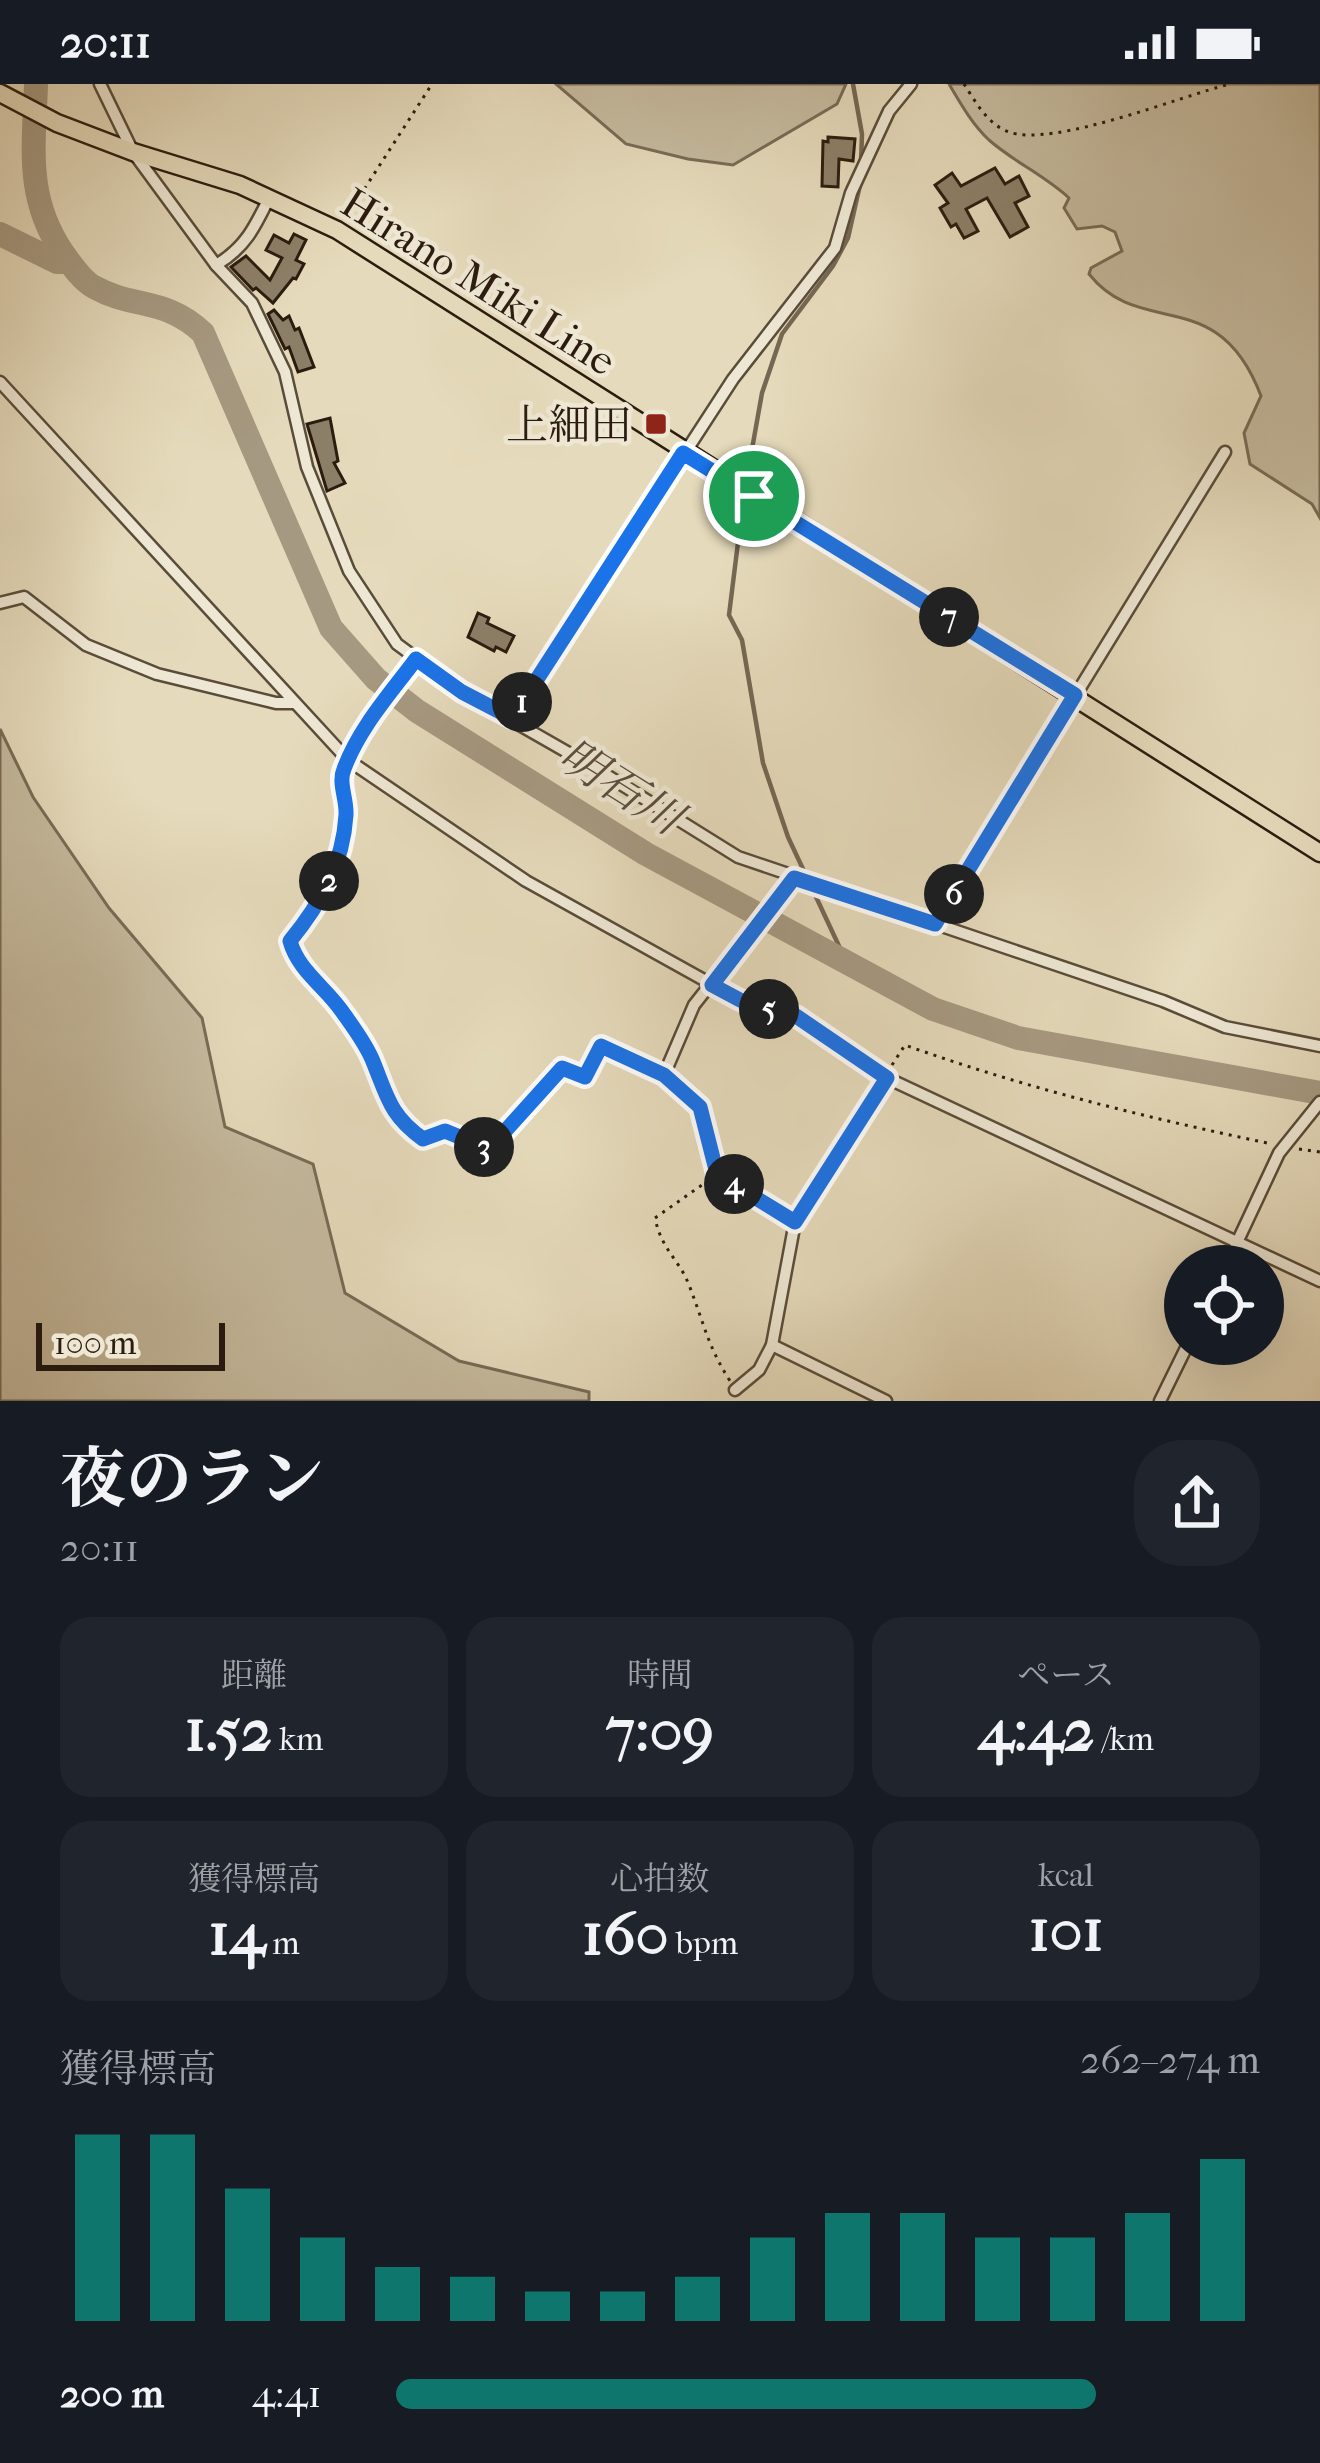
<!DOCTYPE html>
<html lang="ja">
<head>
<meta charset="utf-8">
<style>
	body { margin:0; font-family:"IM FELL French Canon","Noto Serif JP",serif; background:#20242c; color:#f1f3f6; height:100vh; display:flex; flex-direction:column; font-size:45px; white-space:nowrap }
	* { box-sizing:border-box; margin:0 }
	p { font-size:39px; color:#9ea1a6 }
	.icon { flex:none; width:66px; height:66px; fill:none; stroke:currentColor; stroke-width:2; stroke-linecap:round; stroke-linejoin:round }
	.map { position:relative; height:1317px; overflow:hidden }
	.side { display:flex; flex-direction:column; background:#171b24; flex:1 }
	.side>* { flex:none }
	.tools { position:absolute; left:1164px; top:1161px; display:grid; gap:24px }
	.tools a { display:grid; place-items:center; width:120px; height:120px; border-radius:50%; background:#171b24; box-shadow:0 12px 48px #0002; font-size:60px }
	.scale { position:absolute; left:36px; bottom:30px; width:189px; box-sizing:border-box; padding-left:12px; border:6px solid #2b1c0f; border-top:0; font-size:33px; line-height:42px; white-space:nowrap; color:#2b1c0f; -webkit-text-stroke:9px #eee7d3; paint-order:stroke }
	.pin { position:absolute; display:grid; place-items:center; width:102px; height:102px; color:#fff; margin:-51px; border:6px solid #fff; border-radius:50%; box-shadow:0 3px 12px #0007 }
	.km { position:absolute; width:60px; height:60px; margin:-30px; border-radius:50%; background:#222; color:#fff; font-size:33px; line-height:60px; text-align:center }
	.round { display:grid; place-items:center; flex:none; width:126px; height:126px; border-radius:48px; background:#20242c }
	.headline { display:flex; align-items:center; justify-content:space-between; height:204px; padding:0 60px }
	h1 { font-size:66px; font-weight:700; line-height:90px }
	.figures { display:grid; grid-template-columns:repeat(3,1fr); gap:18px; height:204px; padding:12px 60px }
	.figures div { display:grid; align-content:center; border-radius:30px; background:#20242c; text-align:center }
	.figures b { font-size:60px; font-weight:700 }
	.figures small { font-size:33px; font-weight:400 }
	.figures p { font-size:33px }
	.chart { height:336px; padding:24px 60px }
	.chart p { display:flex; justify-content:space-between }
	.chart svg { width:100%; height:216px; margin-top:12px; stroke:#0f766e; stroke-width:6 }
	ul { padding:0 60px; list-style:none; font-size:39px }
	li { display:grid; grid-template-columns:192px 144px 1fr; align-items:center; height:90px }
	li i { height:30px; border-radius:15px; background:#0f766e }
	.status { display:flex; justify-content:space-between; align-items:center; height:84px; padding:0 60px; background:#171b24; direction:ltr }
	.status svg { height:33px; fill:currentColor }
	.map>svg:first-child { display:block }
</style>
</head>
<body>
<div class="status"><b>20:11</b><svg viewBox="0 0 49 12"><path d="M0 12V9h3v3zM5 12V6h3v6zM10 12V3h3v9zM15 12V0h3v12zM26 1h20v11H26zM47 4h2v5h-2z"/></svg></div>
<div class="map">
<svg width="1320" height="1317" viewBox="0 0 1320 1317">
	<rect width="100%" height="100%" fill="#e5dabb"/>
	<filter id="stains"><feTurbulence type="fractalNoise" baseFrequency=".00167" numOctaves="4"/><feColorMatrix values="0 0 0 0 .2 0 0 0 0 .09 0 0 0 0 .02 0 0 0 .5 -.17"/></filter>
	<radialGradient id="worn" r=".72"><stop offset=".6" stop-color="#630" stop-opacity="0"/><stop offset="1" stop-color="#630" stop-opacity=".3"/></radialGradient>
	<!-- green -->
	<g fill="#c5ba9e" stroke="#786b56" stroke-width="3">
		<path d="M556,0h290l-9,20 -104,61 -45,-6 -62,-15z"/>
		<path d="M949,0h371v434l-8,-14 -62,-40 -6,-31 17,-37c-43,-114 -120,-56 -172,-122l2,-6 31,-17 -7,-19 -13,-6 -25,3 -13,-21 5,-10c-25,-23 -55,-36 -80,-58 -17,-16 -28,-36 -40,-56z"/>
		<path d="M0,645l33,68 76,111 93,110 23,109 88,37 32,129 114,68 130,31v9h-589z"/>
	</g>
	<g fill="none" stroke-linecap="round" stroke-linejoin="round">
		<!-- stream -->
		<g stroke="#756753" stroke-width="4.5">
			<path d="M853,0l9,50 -1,28"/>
			<path d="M746,399l16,-90 20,-59 51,-68 15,-28 12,-53"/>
			<path d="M744,410l-15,121 13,25 21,123 25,74 58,124"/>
		</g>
		<!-- river -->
		<g stroke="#a69981" stroke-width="24">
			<path d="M36,0c-2,62 -11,114 27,169 8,11 19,28 31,34 39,22 71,10 109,46l128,295 45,51 41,32 229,143 287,155 85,29 302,55"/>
			<path d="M0,150l57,28h11"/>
		</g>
	</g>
	<!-- building -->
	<g fill="#8c7f68" stroke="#2b1c0f" stroke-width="3">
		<path d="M828,53l27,2 -2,22 -14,-2 -1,28 -16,-1 1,-45 5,1z"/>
		<path d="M995,84l10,16 14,-8 10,20 -14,7 13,24 -18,10 -23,-39 -21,11 12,22 -14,7 -8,-14 -5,3 -11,-19 8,-5 -13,-18 17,-12 9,13z"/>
		<path d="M294,150l12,6 -10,20 8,4 -8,15 -3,-1 -20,25 -17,-15 -3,2 -22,-23 15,-11 24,24 12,-22 -16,-8 8,-15 15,8z"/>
		<path d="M274,226l9,10 6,-4 6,14 4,-2 15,39 -16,5 -9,-25 -4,2 -17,-35z"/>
		<path d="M330,334l8,43 -4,2 11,20 -18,8 -20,-67z"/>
		<path d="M478,529l11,5 -2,5 27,13 -8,16 -10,-5 -2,4 -26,-14z"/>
	</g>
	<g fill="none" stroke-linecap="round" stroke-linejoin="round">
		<!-- street casing -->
		<g stroke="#5a4c3a" stroke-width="15">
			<g id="street">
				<path d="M100,0l33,68 83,113 36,38 33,69 22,95 42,104 48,73 65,48 133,76 143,89 425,144 62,26 95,19"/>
				<path d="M216,181c29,-17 39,-38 53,-67"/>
				<path d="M0,298l348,378 178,121 214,119 56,16 91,62 433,203"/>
				<path d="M0,519l24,-6 62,48 71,29 119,29h18"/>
				<path d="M416,575c-26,35 -56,69 -72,110 -6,14 3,31 2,46 -3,49 -25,88 -56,126 8,29 34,45 51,69 11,15 24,33 31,49 15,35 18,56 51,80l22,-8 44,18 73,-81 23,9 16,-31 63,29 30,-70 100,-127"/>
				<path d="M512,635l221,-340 102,-131 16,-55 38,-82 22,-27"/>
				<path d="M935,840l290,-472"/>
				<path d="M717,1091l78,47"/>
				<path d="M1226,1182l53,-113 41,-51"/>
				<path d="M772,1261l23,-123 92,-144"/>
				<path d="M735,1306l24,-20 13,-25 114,56"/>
				<path d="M1160,1317l28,-57"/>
			</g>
		</g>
		<!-- primary casing -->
		<g stroke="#2b1c0f" stroke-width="21">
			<path id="primary" d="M0,9l57,30 76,29 107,33 97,45 983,623"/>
		</g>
		<!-- path -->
		<g stroke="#2b1c0f" stroke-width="3" stroke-dasharray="3 6" stroke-linecap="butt">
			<path d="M964,0c11,17 24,41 45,48 44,16 172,-36 221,-48"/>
			<path d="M345,135l87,-135"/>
			<path d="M892,981l13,-20c120,43 243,73 367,99"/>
			<path d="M675,1001l25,22 14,57"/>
			<path d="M1299,1065l21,3"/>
			<path d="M709,1096l-54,38c7,33 24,41 34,67 15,38 18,60 41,96"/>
		</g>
		<!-- street -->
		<use href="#street" stroke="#eee7d3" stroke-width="10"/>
		<!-- primary -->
		<use href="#primary" stroke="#e5dabb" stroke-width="16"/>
	</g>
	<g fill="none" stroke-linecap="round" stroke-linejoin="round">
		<!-- route casing -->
		<g stroke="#fff" stroke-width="24">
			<path id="route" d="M683,369l392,242 -140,229 -141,-46 -82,107 28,15 56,16 91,62 -92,144 -78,-48 -17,-67 -36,-32 -63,-29 -16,31 -23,-9 -73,81 -44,-18 -22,8c-34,-24 -36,-44 -51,-80 -7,-16 -20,-34 -31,-49 -17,-24 -43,-40 -51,-69 31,-38 53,-77 56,-126 1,-16 -8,-32 -2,-46 15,-41 46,-75 72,-110l46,33 50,26z"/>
		</g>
		<!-- route -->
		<use href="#route" stroke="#1a73e8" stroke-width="15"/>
	</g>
	<!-- markers -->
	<rect fill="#8f2418" stroke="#eee7d3" stroke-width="4.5" x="644" y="328" width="24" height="24" rx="6"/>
	<g text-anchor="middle" stroke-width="9" stroke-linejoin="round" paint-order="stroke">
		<!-- street labels -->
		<g font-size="42" fill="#2b1c0f" stroke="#eee7d3">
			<text transform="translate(479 197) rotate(32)" y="15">Hirano Miki Line</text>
		</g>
		<!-- poi labels -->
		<g font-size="42" fill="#2b1c0f" stroke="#eee7d3" text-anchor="end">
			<text x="632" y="355">上細田</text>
		</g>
		<!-- water labels -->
		<g font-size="45" font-style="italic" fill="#5c4e3d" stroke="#eee7d3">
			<text transform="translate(621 702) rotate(32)" y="16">明石川</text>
		</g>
	</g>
	<rect width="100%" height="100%" filter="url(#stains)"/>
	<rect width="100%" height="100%" fill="url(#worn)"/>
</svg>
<div class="tools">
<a><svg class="icon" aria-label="locate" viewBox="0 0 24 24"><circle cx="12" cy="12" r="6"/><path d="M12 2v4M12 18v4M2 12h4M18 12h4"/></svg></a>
</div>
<div class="scale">100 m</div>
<div class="pin" style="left:754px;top:412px;background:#1e9e55"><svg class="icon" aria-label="arrive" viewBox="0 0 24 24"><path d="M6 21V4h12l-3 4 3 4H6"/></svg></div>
<b class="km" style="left:522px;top:618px">1</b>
<b class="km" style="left:329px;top:797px">2</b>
<b class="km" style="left:484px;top:1063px">3</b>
<b class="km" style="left:734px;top:1100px">4</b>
<b class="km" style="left:769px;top:925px">5</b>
<b class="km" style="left:954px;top:810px">6</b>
<b class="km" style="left:949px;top:533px">7</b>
</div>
<section class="side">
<div class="headline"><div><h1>夜のラン</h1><p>20:11</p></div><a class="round"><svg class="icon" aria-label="share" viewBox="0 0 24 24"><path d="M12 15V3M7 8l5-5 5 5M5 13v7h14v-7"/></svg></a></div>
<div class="figures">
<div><p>距離</p><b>1.52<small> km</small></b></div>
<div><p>時間</p><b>7:09</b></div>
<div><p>ペース</p><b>4:42<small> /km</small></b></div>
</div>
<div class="figures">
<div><p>獲得標高</p><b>14<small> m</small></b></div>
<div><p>心拍数</p><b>160<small> bpm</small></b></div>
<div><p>kcal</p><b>101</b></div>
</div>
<div class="chart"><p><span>獲得標高</span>262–274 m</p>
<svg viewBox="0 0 160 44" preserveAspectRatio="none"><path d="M5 44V6M15 44V6M25 44V17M35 44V27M45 44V33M55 44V35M65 44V38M75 44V38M85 44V35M95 44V27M105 44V22M115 44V22M125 44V27M135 44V27M145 44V22M155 44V11"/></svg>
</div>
<ul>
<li><b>200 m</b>4:41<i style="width:81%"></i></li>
</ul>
</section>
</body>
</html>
